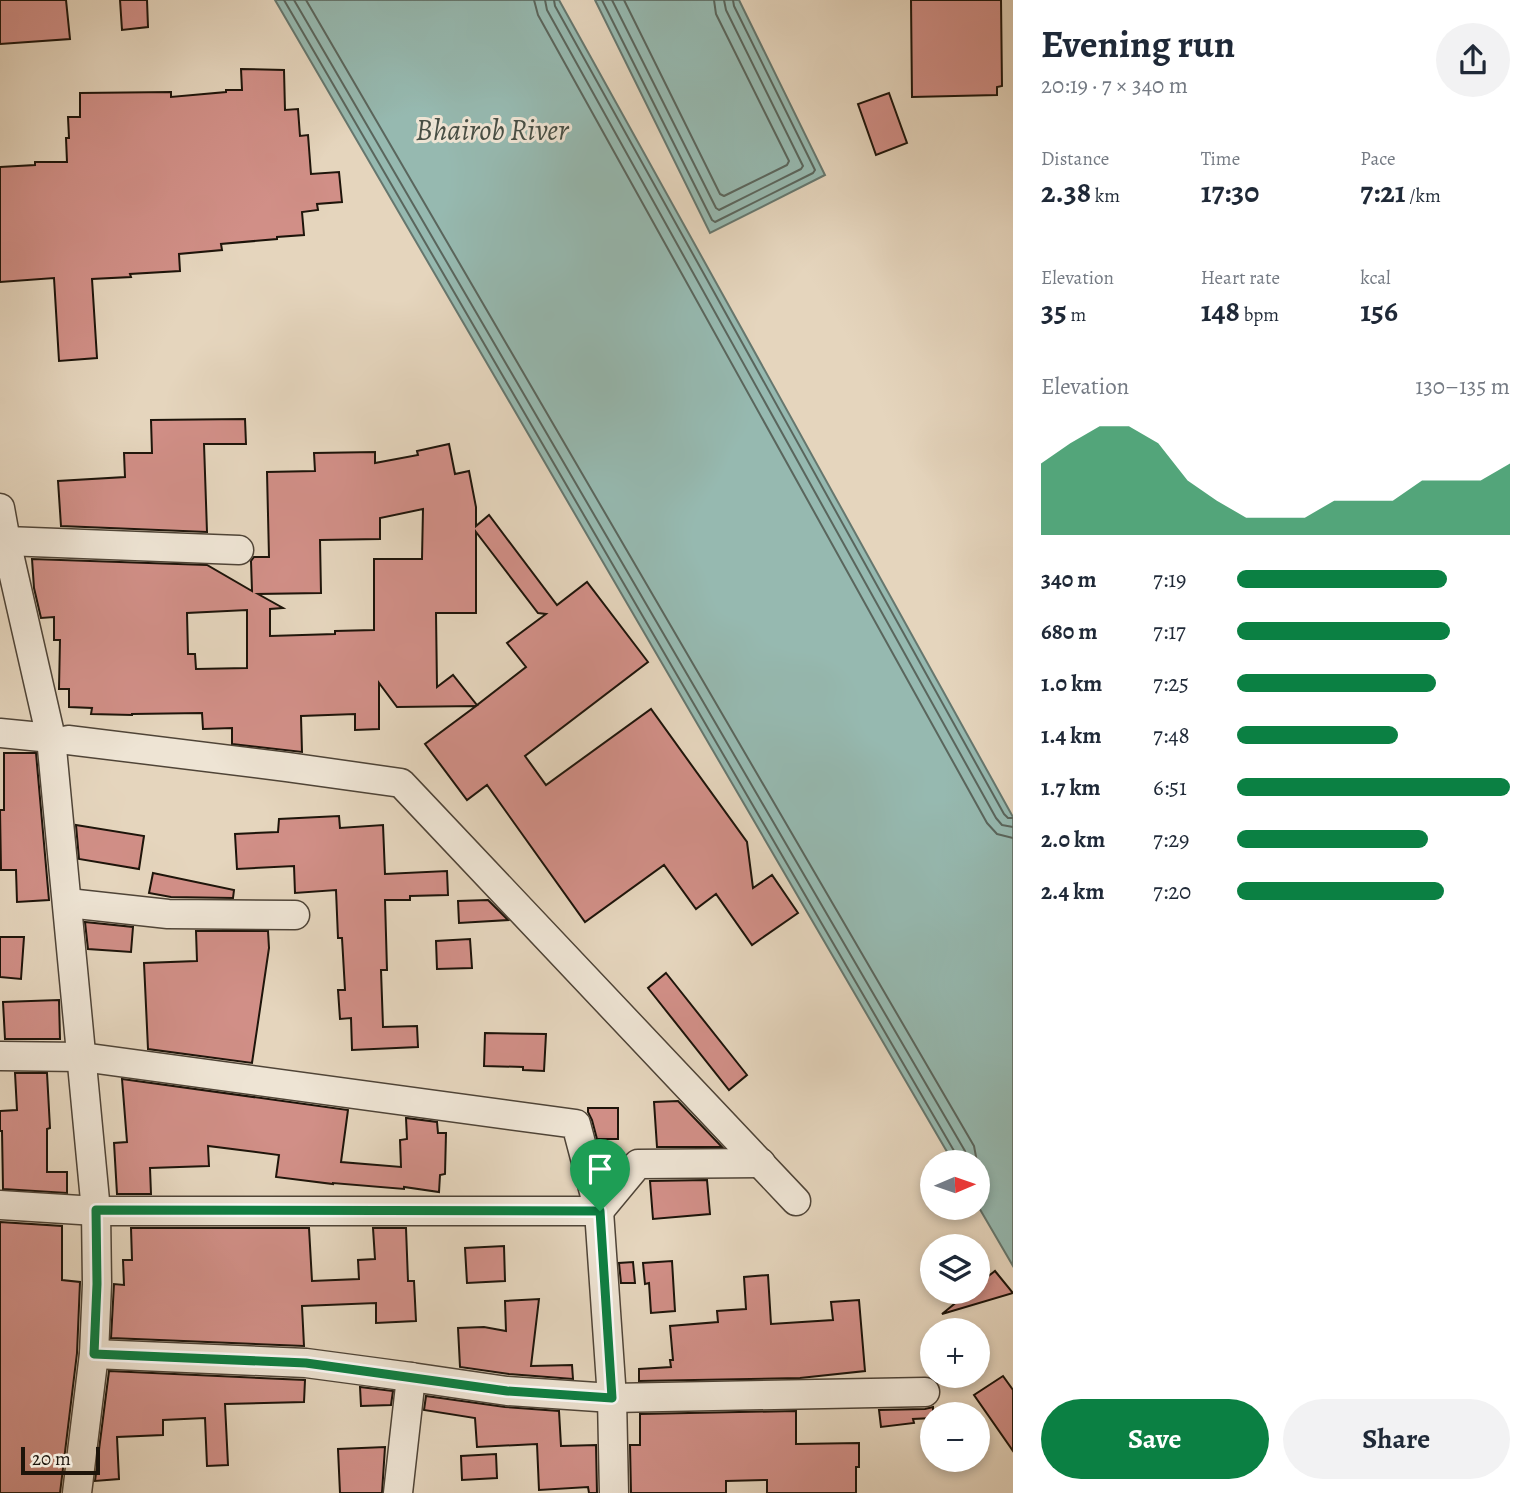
<!DOCTYPE html>
<html lang="en">
<head>
<meta charset="utf-8">
<style>
	body { margin:0; font-family:Alegreya,serif; background:#f2f2f3; color:#1f2937; height:100vh; display:flex; flex-direction:column; font-size:26px; white-space:nowrap }
	* { box-sizing:border-box; margin:0 }
	p { font-size:23px; color:#747a83 }
	.icon { flex:none; width:38px; height:38px; fill:none; stroke:currentColor; stroke-width:2; stroke-linecap:round; stroke-linejoin:round }
	.map { position:relative; flex:1; overflow:hidden }
	.panel { display:flex; flex-direction:column; background:#fff; width:525px }
	.panel>* { flex:none }
	.needle { width:46px; rotate:88deg }
	.fabs { position:absolute; left:920px; top:1150px; display:grid; gap:14px }
	.fabs a { display:grid; place-items:center; width:70px; height:70px; border-radius:50%; background:#fff; box-shadow:0 4px 10px #0003; font-size:35px }
	.scale { position:absolute; left:21px; bottom:18px; width:79px; box-sizing:border-box; padding-left:7px; border:4px solid #1d140a; border-top:0; font-size:19px; line-height:24px; white-space:nowrap; color:#1d140a; -webkit-text-stroke:5px #eee4d4; paint-order:stroke }
	.pin { position:absolute; display:grid; place-items:center; width:60px; height:60px; color:#fff; margin:-72px -30px; border-radius:50% 50% 50% 0; rotate:-45deg; box-shadow:0 0 7px #0007 }
	.pin .icon { rotate:45deg }
	.round { display:grid; place-items:center; flex:none; width:74px; height:74px; border-radius:37px; background:#f2f2f3 }
	.overview { display:flex; align-items:center; justify-content:space-between; height:119px; padding:0 28px }
	h1 { font-size:38px; font-weight:600; line-height:52px }
	.stats { display:grid; grid-template-columns:repeat(3,1fr); gap:10px; height:119px; padding:7px 28px }
	.stats div { display:grid; align-content:center }
	.stats b { font-size:30px; font-weight:600 }
	.stats small { font-size:19px; font-weight:400 }
	.stats p { font-size:19px }
	.chart { height:196px; padding:14px 28px }
	.chart p { display:flex; justify-content:space-between }
	.chart svg { width:100%; height:126px; margin-top:7px; fill:#0b8043; opacity:.7 }
	.action { display:flex; gap:14px; margin-top:auto; padding:14px 28px }
	.action a { flex:1; height:80px; border-radius:42px; background:#0b8043; color:#fff; font-size:28px; font-weight:600; line-height:80px; text-align:center }
	.action a+a { background:#f2f2f3; color:#1f2937 }
	ul { padding:0 28px; list-style:none; font-size:23px }
	li { display:grid; grid-template-columns:112px 84px 1fr; align-items:center; height:52px }
	li i { height:18px; border-radius:9px; background:#0b8043 }
	main { display:flex; flex:1; min-height:0 }
	.map>svg:first-child { display:block }
</style>
</head>
<body>
<main>
<div class="map">
<svg width="1013" height="1493" viewBox="0 0 1013 1493">
	<rect width="100%" height="100%" fill="#e5d5bd"/>
	<filter id="stains"><feTurbulence type="fractalNoise" baseFrequency=".00286" numOctaves="4"/><feColorMatrix values="0 0 0 0 .2 0 0 0 0 .09 0 0 0 0 .02 0 0 0 .5 -.17"/></filter>
	<radialGradient id="worn" r=".72"><stop offset=".6" stop-color="#630" stop-opacity="0"/><stop offset="1" stop-color="#630" stop-opacity=".3"/></radialGradient>
	<!-- water -->
	<g fill="#96b9b0" stroke="#66776e" stroke-width="2">
		<path d="M275,0h284l454,817v449l-35,-60v-44h-25z"/>
		<path d="M595,0h144l86,175 -115,58z"/>
	</g>
	<g fill="none" stroke-linecap="round" stroke-linejoin="round">
		<!-- shore -->
		<g stroke="#5a665d" stroke-width="2">
			<path d="M284,0l673,1156 1,6"/>
			<path d="M294,0l671,1151 2,11"/>
			<path d="M306,0l668,1146 3,16"/>
			<path d="M534,0l4,15 449,808 10,11 16,4"/>
			<path d="M545,0l2,10 449,808 6,7 11,2"/>
			<path d="M554,0l1,6 449,808 4,4h5"/>
			<path d="M602,0l110,220 3,2 98,-49 2,-3 -81,-164 -1,-6"/>
			<path d="M612,0l104,208 3,2 82,-41 2,-3 -77,-156 -2,-10"/>
			<path d="M624,0l96,194 4,2 63,-31 2,-4 -73,-147 -2,-14"/>
		</g>
	</g>
	<!-- building -->
	<g fill="#d18f87" stroke="#1d140a" stroke-width="2" fill-rule="evenodd">
		<path d="M0,0h66l4,39 -70,5z"/>
		<path d="M120,0h27l1,27 -26,3z"/>
		<path d="M911,0h90l1,86 -5,1v8l-85,2z"/>
		<path d="M241,69l43,1 1,40 13,-1 2,27 8,-1 3,39 28,-2 3,30 -25,2 1,6 -16,2 2,23 -27,2v2l-56,5 1,6 -43,4 1,17 -50,3 1,3 -39,2 5,79 -38,3 -5,-83 -54,4v-115l35,-2v-3h32l-1,-24h3l-1,-21h12v-24l91,-1v5l55,-5v-2h16z"/>
		<path d="M889,93l18,50 -31,12 -18,-51z"/>
		<path d="M245,419l1,25h-42l3,88 -146,-6 -3,-45 67,-4 -1,-24h28l-1,-33z"/>
		<path d="M449,444l6,30 14,-3 7,36v19l13,-11 68,90 30,-23 61,80 -123,94 21,29 105,-76 96,133 6,46 19,-13 26,38 -46,32 -36,-51 -20,15 -32,-44 -79,57 -98,-137 -20,15 -42,-56 51,-38 -79,1 -18,-24v46l-24,1v-16l-54,2 1,36 -70,-8v-16l-29,1 -1,-16 -70,1v1l-41,-1 1,-6 -23,-1v-18h-10l1,-49h-6v-23l-13,1 -7,-30 -2,-29 175,6 45,26 -1,-30 3,-4h15l-2,-85 48,-1 -1,-18 61,-1v11l43,-8 -1,-4zM423,509l-1,50h-48v71l-39,1v3l-65,2v-27l13,-1 -25,-14 63,-1 -1,-53 60,-1v-21zM476,532l62,81 8,1 -39,29 19,24 -49,38 -24,-30 -16,12 -1,-74h40zM247,610v58l-51,1 -1,-15h-7l-1,-41z"/>
		<path d="M4,753h32l13,147 -32,2 -1,-32h-15l-1,-60h4z"/>
		<path d="M339,816l1,12 43,-3 2,49 62,-3 1,24 -38,1v4h-25l2,70h-6l2,57 34,-1 1,21 -66,3 -1,-32 -11,1 -2,-29h7l-3,-52h-4l-2,-48 -41,3 -1,-27 -57,3 -2,-35 43,-2 1,-13z"/>
		<path d="M76,825l68,11 -5,33 -60,-10z"/>
		<path d="M153,873l81,17 -1,8 -62,-1 -22,-4z"/>
		<path d="M488,900l20,20 -49,3 -1,-22z"/>
		<path d="M85,922l48,5 -2,25 -43,-3z"/>
		<path d="M196,931h72l1,17 -17,115 -104,-14 -4,-86 53,-2z"/>
		<path d="M0,937h24l-3,42 -21,-2z"/>
		<path d="M470,939l2,29 -35,1 -1,-28z"/>
		<path d="M666,973l81,102 -18,15 -81,-102z"/>
		<path d="M59,1000l1,39h-55l-2,-37z"/>
		<path d="M485,1033l61,1 -2,37 -21,-1v-3l-39,-1z"/>
		<path d="M15,1073h32l3,55 -3,1v43h20v21l-64,-4 -1,-58h-2v-20l17,-1z"/>
		<path d="M122,1079l226,31 -7,52 60,5 -1,-27 7,-1 -1,-21 31,4 1,11h8l-1,41 -5,1 -1,17 -35,-5v2l-71,-6v1l-57,-7 3,-22 -71,-9 1,20 -59,2 1,26h-34l-3,-51 13,-1z"/>
		<path d="M678,1101l44,46h-65l-3,-45z"/>
		<path d="M588,1108h30v31h-21l-5,-19 -4,-8z"/>
		<path d="M707,1180l3,34 -57,5 -3,-38z"/>
		<path d="M0,1222l62,4v54l18,2 -3,71 -17,140h-60z"/>
		<path d="M131,1228h178l3,53 47,-2 -1,-19 17,-1 -2,-31h33l2,53h6l2,40 -40,2v-20l-74,3 2,40 -193,-8 3,-54 10,1 -1,-25h9z"/>
		<path d="M504,1246l1,35 -38,2 -2,-35z"/>
		<path d="M672,1261l3,50 -24,2 -2,-30 -4,1 -2,-21z"/>
		<path d="M633,1262l2,21h-14l-2,-20z"/>
		<path d="M995,1271l18,22 -71,21 27,-22h9v-8z"/>
		<path d="M768,1275l3,49 62,-4 -2,-18 28,-2 6,71 -65,7 -161,3v-12l32,-2 -1,-7h3l-3,-34 48,-4 -1,-11 29,-2 -2,-32z"/>
		<path d="M539,1299l-8,67 41,-1 1,14 -64,-5 -49,-7 -2,-39 26,-1 22,4 -1,-30z"/>
		<path d="M109,1371l196,9 -1,22 -79,2 3,61 -21,1 -2,-48 -42,2v15l-46,2 2,42 -24,2z"/>
		<path d="M1003,1376l10,14v61l-39,-56z"/>
		<path d="M360,1387l33,4 -2,14 -30,1z"/>
		<path d="M426,1396l79,11 54,4 2,35 35,-1 1,48h-8l-1,-6 -49,3 -2,-46 -60,3 -2,-29 -51,-8z"/>
		<path d="M933,1407v11l-20,1 1,4 -33,4 -2,-17 46,-1z"/>
		<path d="M796,1411v33l63,-1v24h-3v26h-89v-13l-41,1v12h-95l-1,-48h10v-31z"/>
		<path d="M385,1447l-3,46h-42l-2,-44z"/>
		<path d="M496,1454l1,24 -35,2 -1,-24z"/>
	</g>
	<g fill="none" stroke-linecap="round" stroke-linejoin="round">
		<!-- minor casing -->
		<g stroke="#4f4437" stroke-width="31">
			<g id="minor">
				<path d="M0,508l6,33 45,197 45,473 1,73 -3,70 -17,139"/>
				<path d="M6,541l233,9"/>
				<path d="M0,733l51,5"/>
				<path d="M68,740l219,27 114,16 395,418"/>
				<path d="M68,903l100,11 127,1"/>
				<path d="M0,1056l82,1 494,67 23,87 13,187 2,95"/>
				<path d="M0,1205l96,6h503l39,-47 123,-1"/>
				<path d="M94,1354l212,9 105,14 -13,116"/>
				<path d="M411,1377l96,14 105,7 313,-6"/>
			</g>
		</g>
		<!-- minor -->
		<use href="#minor" stroke="#eee4d4" stroke-width="28"/>
	</g>
	<g fill="none" stroke-linecap="round" stroke-linejoin="round">
		<!-- route casing -->
		<g stroke="#fff" stroke-width="14">
			<path id="route" d="M96,1210l504,1 12,187 -105,-7 -201,-28 -212,-9 3,-70z"/>
		</g>
		<!-- route -->
		<use href="#route" stroke="#0b8043" stroke-width="9"/>
	</g>
	<g text-anchor="middle" stroke-width="6" stroke-linejoin="round" paint-order="stroke">
		<!-- water labels -->
		<g font-size="30" font-style="italic" fill="#474e44" stroke="#eee4d4">
			<text x="492" y="140">Bhairob River</text>
		</g>
	</g>
	<rect width="100%" height="100%" filter="url(#stains)"/>
	<rect width="100%" height="100%" fill="url(#worn)"/>
</svg>
<div class="fabs">
<a><svg class="needle" viewBox="-14 -14 28 28"><path d="M0-13l5 13h-10z" fill="#e53935"/><path d="M0 13l5-13h-10z" fill="#747a83"/></svg></a>
<a><svg class="icon" aria-label="layers" viewBox="0 0 24 24"><path d="M12 4l9 5-9 5-9-5zM3 14l9 5 9-5"/></svg></a>
<a>+</a>
<a>−</a>
</div>
<div class="scale">20 m</div>
<div class="pin" style="left:600px;top:1211px;background:#1e9e55"><svg class="icon" aria-label="arrive" viewBox="0 0 24 24"><path d="M6 21V4h12l-3 4 3 4H6"/></svg></div>
</div>
<section class="panel">
<div class="overview"><div><h1>Evening run</h1><p>20:19 · 7 × 340 m</p></div><a class="round"><svg class="icon" aria-label="share" viewBox="0 0 24 24"><path d="M12 15V3M7 8l5-5 5 5M5 13v7h14v-7"/></svg></a></div>
<div class="stats">
<div><p>Distance</p><b>2.38<small> km</small></b></div>
<div><p>Time</p><b>17:30</b></div>
<div><p>Pace</p><b>7:21<small> /km</small></b></div>
</div>
<div class="stats">
<div><p>Elevation</p><b>35<small> m</small></b></div>
<div><p>Heart rate</p><b>148<small> bpm</small></b></div>
<div><p>kcal</p><b>156</b></div>
</div>
<div class="chart"><p><span>Elevation</span>130–135 m</p>
<svg viewBox="0 0 160 44" preserveAspectRatio="none"><path d="M0 44V19L10 12L20 6L30 6L40 12L50 25L60 32L70 38L80 38L90 38L100 32L110 32L120 32L130 25L140 25L150 25L160 19V44z"/></svg>
</div>
<ul>
<li><b>340 m</b>7:19<i style="width:77%"></i></li>
<li><b>680 m</b>7:17<i style="width:78%"></i></li>
<li><b>1.0 km</b>7:25<i style="width:73%"></i></li>
<li><b>1.4 km</b>7:48<i style="width:59%"></i></li>
<li><b>1.7 km</b>6:51<i style="width:100%"></i></li>
<li><b>2.0 km</b>7:29<i style="width:70%"></i></li>
<li><b>2.4 km</b>7:20<i style="width:76%"></i></li>
</ul>
<div class="action"><a>Save</a><a>Share</a></div>
</section>
</main>
</body>
</html>
